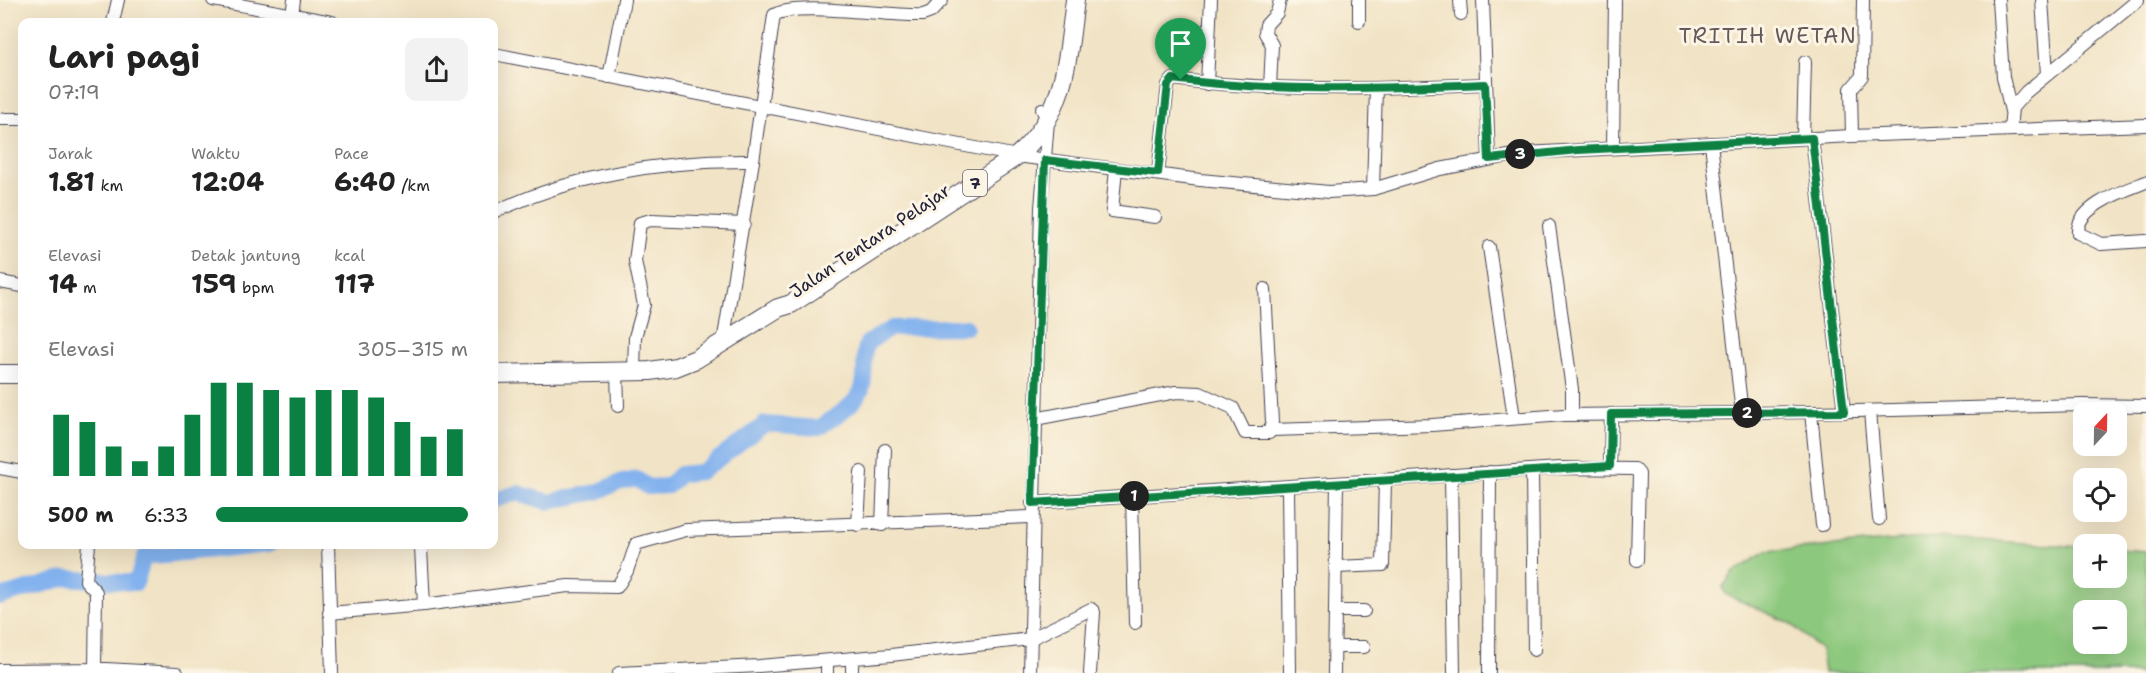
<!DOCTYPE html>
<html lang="id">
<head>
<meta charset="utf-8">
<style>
	body { margin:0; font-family:"Shantell Sans",sans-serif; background:#f2f2f2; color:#222; height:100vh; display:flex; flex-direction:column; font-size:22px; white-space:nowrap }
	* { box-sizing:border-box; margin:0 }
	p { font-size:20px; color:#767676 }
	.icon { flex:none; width:33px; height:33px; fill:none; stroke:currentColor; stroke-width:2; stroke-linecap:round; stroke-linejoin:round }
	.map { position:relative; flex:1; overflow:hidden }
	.details { position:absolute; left:18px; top:18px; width:480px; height:531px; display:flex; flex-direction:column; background:#fff; border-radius:12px; box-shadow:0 6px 24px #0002 }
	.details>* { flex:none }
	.needle { width:39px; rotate:22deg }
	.buttons { position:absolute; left:2073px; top:402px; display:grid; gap:12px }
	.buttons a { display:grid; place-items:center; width:54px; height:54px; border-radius:12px; background:#fff; box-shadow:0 6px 24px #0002; font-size:30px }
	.pin { position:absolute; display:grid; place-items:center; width:51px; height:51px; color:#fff; margin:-62px -26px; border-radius:50% 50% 50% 0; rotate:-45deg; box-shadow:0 0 6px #0007 }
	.pin .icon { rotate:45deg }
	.km { position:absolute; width:30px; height:30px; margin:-15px; border-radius:50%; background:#222; color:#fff; font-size:16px; line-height:30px; text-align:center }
	.round { display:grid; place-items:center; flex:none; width:63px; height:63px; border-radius:12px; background:#f2f2f2 }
	.summary { display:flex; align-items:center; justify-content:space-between; height:102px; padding:0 30px }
	h1 { font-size:33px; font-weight:700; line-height:45px }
	.metrics { display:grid; grid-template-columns:repeat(3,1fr); gap:9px; height:102px; padding:6px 30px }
	.metrics div { display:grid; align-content:center }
	.metrics b { font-size:26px; font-weight:700 }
	.metrics small { font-size:16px; font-weight:400 }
	.metrics p { font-size:16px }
	.chart { height:168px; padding:12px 30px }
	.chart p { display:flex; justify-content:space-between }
	.chart svg { width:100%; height:108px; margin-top:6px; stroke:#0b8043; stroke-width:6 }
	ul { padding:0 30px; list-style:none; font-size:20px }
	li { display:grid; grid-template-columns:96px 72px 1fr; align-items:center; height:45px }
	li i { height:15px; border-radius:8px; background:#0b8043 }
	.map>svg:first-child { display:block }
</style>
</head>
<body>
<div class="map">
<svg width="2146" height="673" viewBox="0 0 2146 673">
	<rect width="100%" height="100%" fill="#fcf5e5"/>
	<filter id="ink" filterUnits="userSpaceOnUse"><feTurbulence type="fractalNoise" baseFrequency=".0167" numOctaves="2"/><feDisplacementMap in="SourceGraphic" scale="12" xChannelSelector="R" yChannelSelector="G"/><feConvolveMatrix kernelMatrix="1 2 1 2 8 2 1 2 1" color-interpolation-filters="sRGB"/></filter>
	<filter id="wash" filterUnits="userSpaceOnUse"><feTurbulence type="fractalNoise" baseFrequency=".008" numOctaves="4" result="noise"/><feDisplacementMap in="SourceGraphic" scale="24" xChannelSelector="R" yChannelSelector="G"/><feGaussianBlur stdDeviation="1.35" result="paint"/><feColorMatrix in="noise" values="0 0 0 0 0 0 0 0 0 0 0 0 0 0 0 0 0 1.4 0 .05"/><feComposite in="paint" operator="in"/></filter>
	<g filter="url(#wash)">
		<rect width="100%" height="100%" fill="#f1e3c5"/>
		<!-- green -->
		<path fill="#8cc87d" stroke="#57755c" stroke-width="1.5" fill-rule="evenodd" d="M1933,537l150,10 1,31h32l1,-28 29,2v121h-322l-3,-23 -30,-26 -64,-29 -5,-7 12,-16 32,-20zM2084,610h32v34h-32z"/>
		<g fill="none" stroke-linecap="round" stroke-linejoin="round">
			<!-- river -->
			<g stroke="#83b2ee" stroke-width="16">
				<path d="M494,500l24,-7 30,9 49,-10 21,-9 19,-4 11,8 20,-1 12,-12 21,-2 64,-48 54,4c13,-10 41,-25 44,-43 3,-14 -1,-28 4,-42l25,-15 74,-1"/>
				<path d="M0,597l66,-19 70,5 8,-26 126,-13"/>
			</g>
		</g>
	</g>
	<g filter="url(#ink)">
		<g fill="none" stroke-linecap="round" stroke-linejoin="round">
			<!-- minor casing -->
			<g stroke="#413f50" stroke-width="14">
				<g id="minor">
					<path d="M213,0l119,22"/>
					<path d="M1359,0v21"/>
					<path d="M1460,0l1,14"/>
					<path d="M1483,0l6,159"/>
					<path d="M1998,0l5,77 8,34"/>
					<path d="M2042,0l5,74"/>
					<path d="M292,15l2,-15"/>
					<path d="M113,22l5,-22"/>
					<path d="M494,54l523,102 183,24 129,12 44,-3 67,-20 85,-16 327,-17 294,-11"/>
					<path d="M609,77l15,-77"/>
					<path d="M1207,84l4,-84"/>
					<path d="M1270,88l2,-43 -7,-12 1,-8 11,-12 3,-13"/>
					<path d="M0,119h22"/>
					<path d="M2010,130l2,-22 14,-16 112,-92"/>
					<path d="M1852,136l-1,-47 11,-13 1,-76"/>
					<path d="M1803,138l2,-76"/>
					<path d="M1812,138l32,274"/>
					<path d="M1711,143l31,270"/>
					<path d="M1613,148l2,-148"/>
					<path d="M1116,169l-4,42 43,6"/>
					<path d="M1158,173l10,-88 5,-6c68,9 135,10 203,9"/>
					<path d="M2146,182c-20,8 -70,24 -68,51l23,11 45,-3"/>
					<path d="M1373,189l3,-101 109,-4"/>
					<path d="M494,212c82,-38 168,-52 259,-51l21,-146c22,-14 117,2 149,0l8,-3 11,-12"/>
					<path d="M1549,226l23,163v26"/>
					<path d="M1489,247l25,171"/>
					<path d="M0,282l22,4"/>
					<path d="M723,343l30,-182"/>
					<path d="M634,371l1,-34 9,-32 -9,-44 5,-38 11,-3 93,4"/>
					<path d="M617,372l1,34"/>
					<path d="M1870,411l9,108"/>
					<path d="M1811,412l11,113"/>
					<path d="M1035,419l141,-27 24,1 33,15 12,25h24l3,-11 -7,-133"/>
					<path d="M1272,430l160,-5 132,-10 255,-3 264,-7 63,1"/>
					<path d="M1610,466l1,-52"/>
					<path d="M0,468l22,4"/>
					<path d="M1532,470l2,180"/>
					<path d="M1451,475l3,198"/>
					<path d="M1288,487l2,186"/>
					<path d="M1132,496l3,127"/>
					<path d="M1032,503l528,-35 75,1 4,5 -2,86"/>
					<path d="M858,525l3,-53"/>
					<path d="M882,525l3,-75"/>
					<path d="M89,544l-3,37 10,11 -1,77"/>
					<path d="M328,544l4,129"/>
					<path d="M421,548l3,57"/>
					<path d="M1336,567l47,-2 2,-85"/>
					<path d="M1335,611h29"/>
					<path d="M329,613l95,-8 144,-19 49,1 10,-16 9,-27 50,-14 345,-13"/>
					<path d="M1335,647h29"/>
					<path d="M852,659v14"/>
					<path d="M0,670l106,-1 71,4"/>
					<path d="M619,673l140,-7 132,-11 139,-16 61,-30 3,3 -4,61"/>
					<path d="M827,673v-12"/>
					<path d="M1030,673l11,-465 7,-87 -6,-12"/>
					<path d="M1334,673l3,-190"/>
					<path d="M1489,673l1,-201"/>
				</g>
			</g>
			<!-- highway casing -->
			<g stroke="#413f50" stroke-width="20">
				<g id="highway">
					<path d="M0,374h22"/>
					<path d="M494,374l156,-3 26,-4 20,-8 82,-51 13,-4 226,-148c49,-43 50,-95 58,-156"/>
				</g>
			</g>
			<!-- minor -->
			<use href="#minor" stroke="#fff" stroke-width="12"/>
			<!-- highway -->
			<use href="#highway" stroke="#fff" stroke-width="18"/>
		</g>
	</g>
	<g fill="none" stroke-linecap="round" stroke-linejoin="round" filter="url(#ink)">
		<!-- route casing -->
		<g stroke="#fff" stroke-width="12">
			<path id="route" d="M1173,79c104,14 207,9 312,5l4,75 89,-9 234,-12 32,274 -233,2 -1,52 -578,37 13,-343 113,13 10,-88z"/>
		</g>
		<!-- route -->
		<use href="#route" stroke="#0b8043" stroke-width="8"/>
	</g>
	<g text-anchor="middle" stroke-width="6" stroke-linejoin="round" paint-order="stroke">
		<!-- shield labels -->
		<rect fill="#fcf5e5" stroke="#63616e" stroke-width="1.5" x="963" y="170" width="24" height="26" rx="4.5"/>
		<g font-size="16" font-weight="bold" fill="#22223b">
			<text x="975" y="189">7</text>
		</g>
		<!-- street labels -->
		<g font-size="18" fill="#22223b" stroke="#fcf5e5">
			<text transform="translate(870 241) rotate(-34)" y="6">Jalan Tentara Pelajar</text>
		</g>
		<!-- quarter labels -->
		<g font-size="21" letter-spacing="1.5" fill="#64585a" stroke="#fcf5e5">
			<text x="1768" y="43">TRITIH WETAN</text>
		</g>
	</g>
</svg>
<div class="buttons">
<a><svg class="needle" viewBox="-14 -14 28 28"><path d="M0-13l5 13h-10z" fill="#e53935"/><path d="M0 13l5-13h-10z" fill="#767676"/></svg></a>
<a><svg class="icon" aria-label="locate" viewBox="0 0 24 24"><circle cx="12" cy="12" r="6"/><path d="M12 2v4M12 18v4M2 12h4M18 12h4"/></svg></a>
<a>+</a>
<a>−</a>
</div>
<div class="pin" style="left:1181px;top:80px;background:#1e9e55"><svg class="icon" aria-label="arrive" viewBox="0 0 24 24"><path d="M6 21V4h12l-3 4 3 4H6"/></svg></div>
<b class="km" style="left:1134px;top:496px">1</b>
<b class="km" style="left:1747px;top:413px">2</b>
<b class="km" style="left:1520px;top:154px">3</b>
<section class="details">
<div class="summary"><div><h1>Lari pagi</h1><p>07:19</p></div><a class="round"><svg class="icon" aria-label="share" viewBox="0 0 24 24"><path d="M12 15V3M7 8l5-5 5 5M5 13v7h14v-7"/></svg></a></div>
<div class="metrics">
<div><p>Jarak</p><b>1.81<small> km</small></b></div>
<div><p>Waktu</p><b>12:04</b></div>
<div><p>Pace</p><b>6:40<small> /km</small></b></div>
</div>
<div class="metrics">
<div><p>Elevasi</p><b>14<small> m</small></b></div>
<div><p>Detak jantung</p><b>159<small> bpm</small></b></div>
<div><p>kcal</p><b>117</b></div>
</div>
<div class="chart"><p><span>Elevasi</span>305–315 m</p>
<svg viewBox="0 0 160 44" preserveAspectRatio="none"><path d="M5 44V19M15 44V22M25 44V32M35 44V38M45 44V32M55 44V19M65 44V6M75 44V6M85 44V9M95 44V12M105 44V9M115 44V9M125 44V12M135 44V22M145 44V28M155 44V25"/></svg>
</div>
<ul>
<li><b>500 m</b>6:33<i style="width:100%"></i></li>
</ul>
</section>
</div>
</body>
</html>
